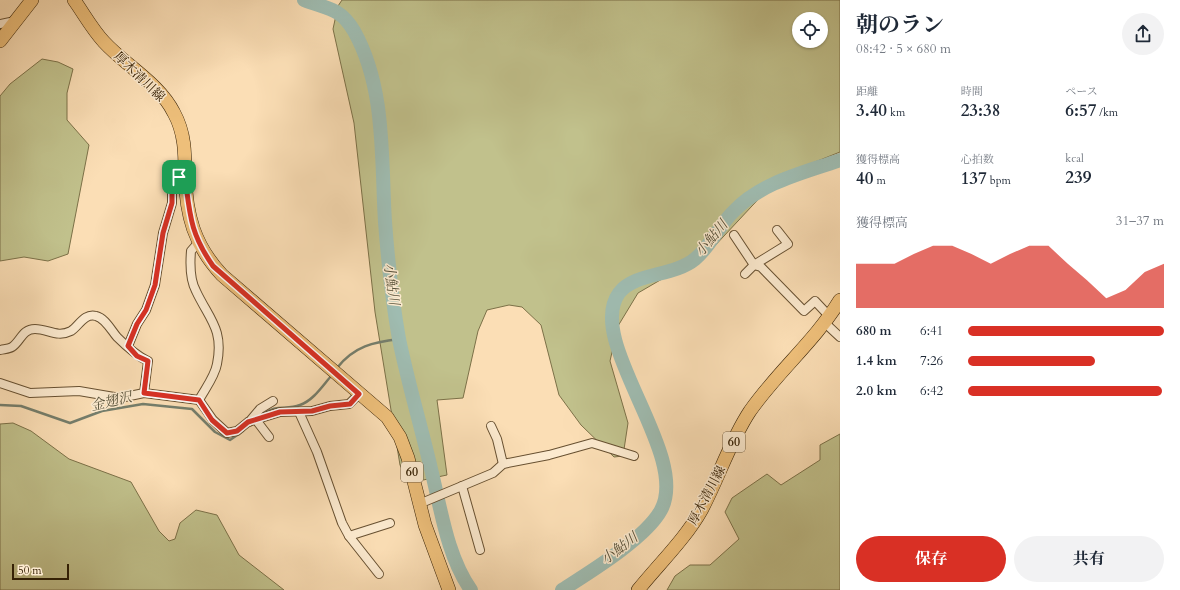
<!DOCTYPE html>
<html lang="ja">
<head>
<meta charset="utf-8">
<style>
	body { margin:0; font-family:Cardo,"Noto Serif JP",serif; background:#f2f2f3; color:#1f2937; height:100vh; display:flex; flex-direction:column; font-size:15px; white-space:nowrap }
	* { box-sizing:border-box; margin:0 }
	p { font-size:13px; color:#747a83 }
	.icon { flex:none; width:22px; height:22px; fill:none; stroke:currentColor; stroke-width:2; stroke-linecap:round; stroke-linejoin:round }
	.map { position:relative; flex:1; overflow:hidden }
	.sheet { display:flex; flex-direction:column; background:#fff; width:340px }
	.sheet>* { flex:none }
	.buttons { position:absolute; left:792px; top:12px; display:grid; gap:8px }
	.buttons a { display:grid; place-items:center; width:36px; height:36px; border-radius:50%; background:#fff; box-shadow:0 1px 3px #0004; font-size:20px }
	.scale { position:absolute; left:12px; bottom:10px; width:57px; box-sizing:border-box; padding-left:4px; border:2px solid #362105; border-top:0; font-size:11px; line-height:14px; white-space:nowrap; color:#362105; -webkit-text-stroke:3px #fceacf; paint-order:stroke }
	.pin { position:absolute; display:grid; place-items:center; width:34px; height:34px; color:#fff; margin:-17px; border-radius:8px; box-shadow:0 2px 6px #0006 }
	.round { display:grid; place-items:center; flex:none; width:42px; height:42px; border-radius:21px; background:#f2f2f3 }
	.head { display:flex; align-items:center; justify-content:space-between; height:68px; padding:0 16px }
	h1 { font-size:22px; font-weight:700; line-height:30px }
	.figures { display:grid; grid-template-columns:repeat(3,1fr); gap:6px; height:68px; padding:4px 16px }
	.figures div { display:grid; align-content:center }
	.figures b { font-size:17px; font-weight:700 }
	.figures small { font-size:11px; font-weight:400 }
	.figures p { font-size:11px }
	.chart { height:112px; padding:8px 16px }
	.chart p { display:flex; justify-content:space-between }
	.chart svg { width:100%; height:72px; margin-top:4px; fill:#d93025; opacity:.7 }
	.button { display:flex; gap:8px; margin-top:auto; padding:8px 16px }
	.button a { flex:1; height:46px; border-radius:24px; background:#d93025; color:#fff; font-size:16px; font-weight:700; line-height:46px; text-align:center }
	.button a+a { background:#f2f2f3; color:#1f2937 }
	ul { padding:0 16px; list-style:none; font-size:13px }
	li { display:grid; grid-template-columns:64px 48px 1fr; align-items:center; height:30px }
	li i { height:10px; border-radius:5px; background:#d93025 }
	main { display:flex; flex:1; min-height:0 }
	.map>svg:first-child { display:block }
</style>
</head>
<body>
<main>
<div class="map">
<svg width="840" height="590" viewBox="0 0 840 590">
	<rect width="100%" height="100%" fill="#fbdeb5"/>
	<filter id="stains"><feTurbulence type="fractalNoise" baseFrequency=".005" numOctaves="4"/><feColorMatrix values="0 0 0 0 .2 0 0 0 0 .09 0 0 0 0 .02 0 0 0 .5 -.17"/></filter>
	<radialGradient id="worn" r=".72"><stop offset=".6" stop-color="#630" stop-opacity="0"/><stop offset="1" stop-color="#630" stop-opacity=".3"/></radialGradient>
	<!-- green -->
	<g fill="#c1c18c" stroke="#7c7148" fill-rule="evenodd">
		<path d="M342,0h498v152l-60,24 -70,75 -72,42 -20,33 -8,35 18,62 -5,33 -9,1 -33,-32 -22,-30 -18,-70 -19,-18 -13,-2 -22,5 -9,21 -15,67 -26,2 10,75 -38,8 -9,-18 -25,-153 -21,-189 -21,-94 5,-23zM799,19h22v22h-22z"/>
		<path d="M42,59l16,3 15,7 -6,24v27l22,25 -21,109 -20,7 -24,-4 -24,4v-165l10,-12z"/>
		<path d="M13,423l18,8 38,28 62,23 28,49 10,10 6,-2 5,-16 16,-13 21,5 22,40 45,35h-284v-166z"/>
		<path d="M840,434v156h-173l8,-14 15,-11h20l29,-26 -14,-27 7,-14 35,-24 14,11 39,-25v-15z"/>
	</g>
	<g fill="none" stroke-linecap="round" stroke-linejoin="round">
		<!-- stream -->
		<g stroke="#757e6c" stroke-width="2.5">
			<path d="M337,368c17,-22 37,-26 62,-29"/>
			<path d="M0,405l21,1 49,17 32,-12 41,-7 49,5 23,23 15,8 13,-9"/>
			<path d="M262,415c15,-12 24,-4 38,-10 14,-5 23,-20 32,-30"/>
		</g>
		<!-- river -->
		<g stroke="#9fbcb1" stroke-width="14">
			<path d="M304,0c23,9 36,7 50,31 32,57 27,128 31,191 3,39 7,78 14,117 9,44 22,87 32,130 10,40 16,87 40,121"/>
			<path d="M562,590c28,-18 84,-52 99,-80 30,-56 -77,-169 -42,-217 16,-21 54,-16 76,-34 16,-13 24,-34 39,-48 28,-29 69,-38 106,-51"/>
		</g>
		<!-- minor casing -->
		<g stroke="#675031" stroke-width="10">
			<g id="minor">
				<path d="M0,24l15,-3"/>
				<path d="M734,235l20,30 7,2 43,44 11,-10 15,16"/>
				<path d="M198,243l-7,8c-1,12 -1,29 5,40 13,28 28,38 21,73 -2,12 -12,25 -18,36"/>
				<path d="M745,274l9,-9 34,-21 -11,-14"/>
				<path d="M825,323l15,14"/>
				<path d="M128,346l9,-22 9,-14 9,-25 8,-52 9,-30v-10l-3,-13 3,-4 13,1"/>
				<path d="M0,350c4,-1 9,-1 12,-3 9,-6 10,-18 23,-18 13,0 22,9 36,2 8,-5 13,-18 25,-15 9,2 15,14 21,21 10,10 20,19 31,24l-4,32"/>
				<path d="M0,383l30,10 49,-2 41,7 24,-5 55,7 14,20 14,13 10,-2 11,-9 32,-10 32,-1 18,-5 19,-2 10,-10"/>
				<path d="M299,412l18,40 25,71 7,13 30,38"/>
				<path d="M256,420l13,17"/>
				<path d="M249,422l11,-13 13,-8"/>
				<path d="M491,426l6,13 6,25"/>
				<path d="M462,486l18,64"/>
				<path d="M419,504l74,-31 10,-9 46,-9 43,-12 42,13"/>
				<path d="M349,536l41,-13"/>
			</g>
		</g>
		<!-- primary casing -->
		<g stroke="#362105" stroke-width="14">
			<g id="primary">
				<path d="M74,0c10,14 18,29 30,42 22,24 55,41 70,71 11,20 11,40 11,62 1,40 9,70 37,100l165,142 13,20 8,21 17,67 24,65"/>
				<path d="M0,41l32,-41"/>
				<path d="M638,590c21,-26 48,-52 64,-81 17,-32 28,-68 48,-98 28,-40 65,-70 90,-111"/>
			</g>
		</g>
		<!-- minor -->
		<use href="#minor" stroke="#fceacf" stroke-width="8"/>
		<!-- primary -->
		<use href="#primary" stroke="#eebf7a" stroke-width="13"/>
	</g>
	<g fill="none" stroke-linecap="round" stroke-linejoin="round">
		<!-- route casing -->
		<g stroke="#fff" stroke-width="8">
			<path id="route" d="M172,176l13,1c5,38 5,56 28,89l146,128 -9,10 -20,2 -18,5 -32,1 -32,10 -11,9 -10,2 -15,-13 -13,-20 -55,-7 4,-32 -11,-5 -9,-10 9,-22 9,-14 9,-25 8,-52 9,-30v-9l-3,-14z"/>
		</g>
		<!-- route -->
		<use href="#route" stroke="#d93025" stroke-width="5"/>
	</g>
	<g text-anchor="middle" stroke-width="3" stroke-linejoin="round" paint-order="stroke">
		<!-- shield labels -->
		<g fill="#fceacf" stroke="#715d42" stroke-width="1">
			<rect x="723" y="432" width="22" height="20" rx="3"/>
			<rect x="401" y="462" width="22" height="20" rx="3"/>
		</g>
		<g font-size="12" font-weight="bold" fill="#362105">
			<text x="734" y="446">60</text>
			<text x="412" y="476">60</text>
		</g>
		<!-- street labels -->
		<g font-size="13" fill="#362105" stroke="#fceacf">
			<text transform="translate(140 76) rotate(44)" y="5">厚木清川線</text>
			<text transform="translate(706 495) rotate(-62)" y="5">厚木清川線</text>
		</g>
		<!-- water labels -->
		<g font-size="14" font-style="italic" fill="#565039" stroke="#fceacf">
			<text transform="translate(711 238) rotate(-50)" y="5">小鮎川</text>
			<text transform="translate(392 284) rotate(82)" y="5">小鮎川</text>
			<text transform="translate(111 401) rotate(-13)" y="5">金翅沢</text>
			<text transform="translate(619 548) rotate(-37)" y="5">小鮎川</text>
		</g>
	</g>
	<rect width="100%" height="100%" filter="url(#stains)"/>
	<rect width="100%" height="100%" fill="url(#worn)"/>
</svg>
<div class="buttons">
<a><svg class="icon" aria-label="locate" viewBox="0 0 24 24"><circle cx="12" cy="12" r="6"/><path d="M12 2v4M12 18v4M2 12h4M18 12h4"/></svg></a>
</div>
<div class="scale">50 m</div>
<div class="pin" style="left:179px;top:177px;background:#1e9e55"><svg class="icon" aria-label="arrive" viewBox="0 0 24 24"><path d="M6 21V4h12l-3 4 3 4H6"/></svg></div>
</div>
<section class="sheet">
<div class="head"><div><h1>朝のラン</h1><p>08:42 · 5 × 680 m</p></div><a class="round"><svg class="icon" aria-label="share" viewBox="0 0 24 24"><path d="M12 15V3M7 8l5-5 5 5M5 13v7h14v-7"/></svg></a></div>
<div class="figures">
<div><p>距離</p><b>3.40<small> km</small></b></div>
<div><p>時間</p><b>23:38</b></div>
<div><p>ペース</p><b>6:57<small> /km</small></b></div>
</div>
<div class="figures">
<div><p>獲得標高</p><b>40<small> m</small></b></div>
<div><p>心拍数</p><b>137<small> bpm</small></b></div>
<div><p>kcal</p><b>239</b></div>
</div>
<div class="chart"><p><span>獲得標高</span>31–37 m</p>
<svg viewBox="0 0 160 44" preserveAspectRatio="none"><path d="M0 44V17L10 17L20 17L30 11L40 6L50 6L60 11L70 17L80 11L90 6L100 6L110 17L120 27L130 38L140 33L150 22L160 17V44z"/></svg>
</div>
<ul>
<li><b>680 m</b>6:41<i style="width:100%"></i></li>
<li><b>1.4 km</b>7:26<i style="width:65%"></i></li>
<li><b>2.0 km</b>6:42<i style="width:99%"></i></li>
</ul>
<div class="button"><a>保存</a><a>共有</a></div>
</section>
</main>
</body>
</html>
